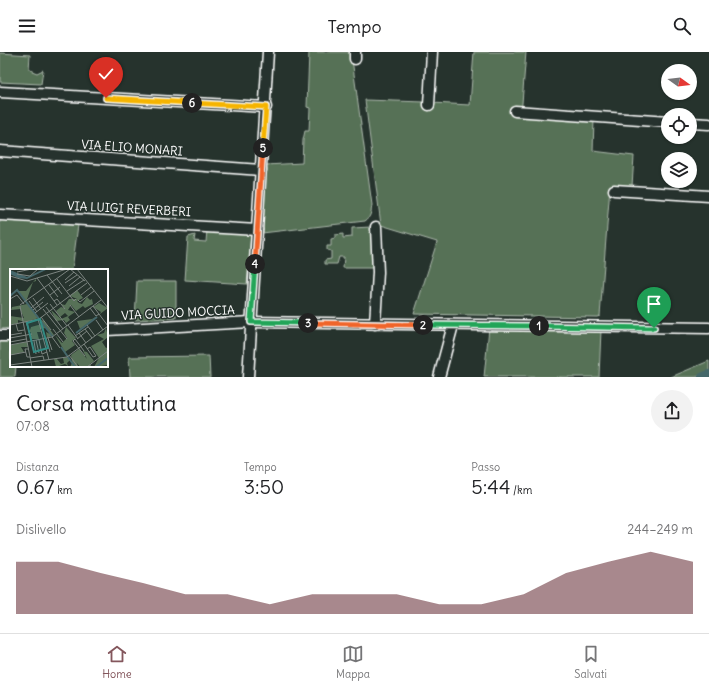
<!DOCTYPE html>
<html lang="it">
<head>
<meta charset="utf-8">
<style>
	body { margin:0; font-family:Delius,sans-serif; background:#f2f2f2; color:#202124; height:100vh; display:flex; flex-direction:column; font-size:15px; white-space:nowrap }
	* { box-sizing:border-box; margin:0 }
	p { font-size:13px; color:#757577 }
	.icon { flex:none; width:22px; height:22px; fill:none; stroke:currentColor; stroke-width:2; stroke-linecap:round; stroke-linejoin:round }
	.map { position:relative; height:325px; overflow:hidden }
	.side { display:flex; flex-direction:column; background:#fff; flex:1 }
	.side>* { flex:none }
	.needle { width:26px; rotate:105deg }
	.buttons { position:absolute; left:661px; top:12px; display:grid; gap:8px }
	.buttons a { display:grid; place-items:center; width:36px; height:36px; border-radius:50%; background:#fff; box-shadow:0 1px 3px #0004; font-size:20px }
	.pin { position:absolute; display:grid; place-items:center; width:34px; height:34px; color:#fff; margin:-41px -17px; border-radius:50% 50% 50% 0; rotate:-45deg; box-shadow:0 0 4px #0007 }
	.pin .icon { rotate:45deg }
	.km { position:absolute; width:20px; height:20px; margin:-10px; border-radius:50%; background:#222; color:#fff; font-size:11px; line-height:20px; text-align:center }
	.round { display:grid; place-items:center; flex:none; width:42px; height:42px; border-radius:21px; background:#f2f2f2 }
	.summary { display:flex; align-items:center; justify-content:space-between; height:68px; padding:0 16px }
	h1 { font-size:22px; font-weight:600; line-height:30px }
	.metrics { display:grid; grid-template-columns:repeat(3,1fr); gap:6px; height:68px; padding:4px 16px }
	.metrics div { display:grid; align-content:center }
	.metrics b { font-size:20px; font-weight:600 }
	.metrics small { font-size:11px; font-weight:400 }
	.metrics p { font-size:11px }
	.chart { height:112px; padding:8px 16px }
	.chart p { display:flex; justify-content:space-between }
	.chart svg { width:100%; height:72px; margin-top:4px; fill:#84575d; opacity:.7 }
	header { display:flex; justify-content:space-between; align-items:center; height:52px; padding:0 16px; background:#fff; font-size:18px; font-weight:600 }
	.tab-bar { display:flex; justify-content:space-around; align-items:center; height:56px; border-top:1px solid #e0e0e0; background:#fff; font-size:11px; color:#757577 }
	.tab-bar a { display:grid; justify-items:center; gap:2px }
	.tab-bar .current { color:#84575d }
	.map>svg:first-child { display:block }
</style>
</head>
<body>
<header><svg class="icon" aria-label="menu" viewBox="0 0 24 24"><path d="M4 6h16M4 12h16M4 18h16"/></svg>Tempo<svg class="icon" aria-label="search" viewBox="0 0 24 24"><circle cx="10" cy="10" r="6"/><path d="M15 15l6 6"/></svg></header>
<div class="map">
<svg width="709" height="325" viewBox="0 0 709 325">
	<rect width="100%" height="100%" fill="#26332d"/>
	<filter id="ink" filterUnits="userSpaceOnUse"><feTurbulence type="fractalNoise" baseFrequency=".025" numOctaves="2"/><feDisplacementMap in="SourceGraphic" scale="8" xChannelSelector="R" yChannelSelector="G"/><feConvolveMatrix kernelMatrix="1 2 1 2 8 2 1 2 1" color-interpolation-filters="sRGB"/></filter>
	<g filter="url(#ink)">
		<!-- green -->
		<g fill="#577157" stroke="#abb8ab">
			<path d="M309,0h42l21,153c-1,7 -1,12 -7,16l-103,12 4,-68 36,-2 1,-23 2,-9h4l1,-23 -3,-1z"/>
			<path d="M474,0h52l-5,64 73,3 -1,32 41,5 -2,30 -22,1 -10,129 -3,1 -183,-3 23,-72 -56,-17 -16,-125 59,2 6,5 2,-4 38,2z"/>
			<path d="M0,1l30,2 -1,14 3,2 5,2 6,-3 -2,14 -41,-2z"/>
			<path d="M0,167l78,6 -6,45h-61v58l-11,1z"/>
			<path d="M371,175l2,41h-30l1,-11h-5l-2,7h-12v-4l6,-1v-8l-4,-1v-4h4v-7l4,-1v-3l8,-1v4l9,-1v-9z"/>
			<path d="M207,178l44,3 -4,51 -62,-4 3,-43 7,-2 -1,6 12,1z"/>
			<path d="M137,229h39v37l-41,2z"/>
			<path d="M489,276l112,2 -2,47h-115z"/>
			<path d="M11,285v29h9h-4l-1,11h-15v-39z"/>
			<path d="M209,304l1,21h-80l-1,-20z"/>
			<path d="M709,309v11l-13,5h-25z"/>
		</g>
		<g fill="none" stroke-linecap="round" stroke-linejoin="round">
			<!-- canal -->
			<path stroke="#45676b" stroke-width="8" d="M702,325l7,-3"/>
			<!-- minor casing -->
			<g stroke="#fff" stroke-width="13">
				<g id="minor">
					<path d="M355,0v7"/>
					<path d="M0,40l266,15"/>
					<path d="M429,53l3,-53"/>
					<path d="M515,59l153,11"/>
					<path d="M690,71l19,1"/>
					<path d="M0,99l261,19"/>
					<path d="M614,138l95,6"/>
					<path d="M0,163l257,15"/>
					<path d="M375,272l3,-52 -2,-45"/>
					<path d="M107,278l144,-8 458,6"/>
					<path d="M0,284h11"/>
					<path d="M248,325l20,-325"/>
					<path d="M439,325l14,-52"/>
				</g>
			</g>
			<!-- minor -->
			<use href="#minor" stroke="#26332d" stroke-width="10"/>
		</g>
	</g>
	<g fill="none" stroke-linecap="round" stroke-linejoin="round" filter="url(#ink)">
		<!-- split-1 casing -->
		<g stroke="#fff" stroke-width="8">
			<path id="split-1" d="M539,274l115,2"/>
		</g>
		<!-- split-2 casing -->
		<g stroke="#fff" stroke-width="8">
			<path id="split-2" d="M423,273l116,1"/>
		</g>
		<!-- split-3 casing -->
		<g stroke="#fff" stroke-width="8">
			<path id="split-3" d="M308,271l115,2"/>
		</g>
		<!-- split-4 casing -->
		<g stroke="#fff" stroke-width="8">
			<path id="split-4" d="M255,212l-4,58 57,1"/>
		</g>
		<!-- split-5 casing -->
		<g stroke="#fff" stroke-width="8">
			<path id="split-5" d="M255,212l8,-116"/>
		</g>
		<!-- split-6 casing -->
		<g stroke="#fff" stroke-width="8">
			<path id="split-6" d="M192,51l74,4 -3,41"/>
		</g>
		<!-- split-7 casing -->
		<g stroke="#fff" stroke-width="8">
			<path id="split-7" d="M106,46l86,5"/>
		</g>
		<!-- split-1 -->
		<use href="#split-1" stroke="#22a559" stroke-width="5"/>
		<!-- split-2 -->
		<use href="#split-2" stroke="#22a559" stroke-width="5"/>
		<!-- split-3 -->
		<use href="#split-3" stroke="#f0652b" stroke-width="5"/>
		<!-- split-4 -->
		<use href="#split-4" stroke="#22a559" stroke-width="5"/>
		<!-- split-5 -->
		<use href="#split-5" stroke="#f0652b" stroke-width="5"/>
		<!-- split-6 -->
		<use href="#split-6" stroke="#f5b400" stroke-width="5"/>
		<!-- split-7 -->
		<use href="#split-7" stroke="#f5b400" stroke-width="5"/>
	</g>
	<g text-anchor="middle" stroke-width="3" stroke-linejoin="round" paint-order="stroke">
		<!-- street labels -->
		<g font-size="12" fill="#fff" stroke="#26332d">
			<text transform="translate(132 96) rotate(4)" y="4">VIA ELIO MONARI</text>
			<text transform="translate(129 157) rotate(3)" y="4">VIA LUIGI REVERBERI</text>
			<text transform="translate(178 261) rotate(-3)" y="4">VIA GUIDO MOCCIA</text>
		</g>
	</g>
	<!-- overview -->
	<g transform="translate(10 217)">
		<rect width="98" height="98" fill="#26332d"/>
		<path d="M26,10v2l-3,1 -7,20 -8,-11h8l7,-9zM67,21l6,8 -6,3 2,2 3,1 5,-7 3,3 2,-1 1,5 -8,4 -2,-2 -7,5 -5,-6 -3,5 7,2 -7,5 2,3 -4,3 -2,-3 -8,1 -5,-11 10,9 7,-3 -3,-3 -5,4 -4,-6 5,-4 3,1 -3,-4 4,1 4,-6h8l-7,-3zM89,34l9,5 -28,21 -3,-8 15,-2 7,-4 2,-3 -8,-5zM17,35l12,14 -14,4 -7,-2v3l-8,2v-9l14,2 -4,-9 -9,1 1,-3zM29,50l5,2 10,14 -7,3 -1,-6 4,2 -4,-6 -6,1 1,3h-4l2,7h-8v-7l-2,1 2,-6 11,-3zM56,58l10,11 -4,3 3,4 -10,7 -10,-17 7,8 5,-5 -3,-5zM96,59l2,9 -6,5 4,6 2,-1v18l-14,2 5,-9 -8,-12 13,-7 -7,-4 7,-2zM17,73l1,5h-7l3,5 -13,3 -1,5 1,-15zM69,80l8,10 -4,-8 4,1 7,9 -4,3 2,3h-12l-3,-4 1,4h-8l2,-4 -2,-3 -3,3 1,3 -3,-2 -9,3 -2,-8h3l4,5 3,-1 -1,-5 5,-1 4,5 -1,-7z" fill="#577157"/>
		<path d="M34,0h4l-21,10 -9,-1 -8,-4v-4l17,7z" fill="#45676b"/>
		<path fill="none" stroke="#45676b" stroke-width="2" d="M0,27l7,-6 36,47M66,64l21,-16M51,78l14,20M86,98l12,-9"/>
		<path fill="none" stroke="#7d8581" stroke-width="1" d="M60,0l15,12M67,0l31,39M7,3l15,-3M7,5l13,2 8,-7M37,6l15,19M0,7l17,5 40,-12M27,9l20,27M47,10l17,22 2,-2M55,11l9,-8M55,14l12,-8M39,16l9,12M59,17l11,-9M57,22l17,-11M40,26l10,-8M71,26l10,-8M23,29l8,11M0,30l7,-4 7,9M68,31l2,2 14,-11M19,32l8,11M44,32l3,-2 8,10M40,35l17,22M10,36l50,-36M60,36l9,12M10,37l12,61M83,37l15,20M36,38l17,22M21,39l13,-11M80,39l6,8 3,-2M33,40l24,30M23,41l10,-8M25,44l13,-10M31,48l10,13M28,50l11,41M86,51l7,10M16,53l5,15M6,55l2,7 6,-1M0,56l29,-6 48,-36M58,56l10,14M77,56l8,11M78,58l-3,2 7,9M43,60l10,13M69,64l7,10M0,66l12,-2M65,67l10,-7M42,68l8,11M0,69l22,-4M36,69l4,14M38,69l4,12M67,70l10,-8M26,71l3,13M29,71l3,14 5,-2M24,72l2,13M0,73l16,-3M74,75l9,13 3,-1 -6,-9 -3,2M0,76l42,-8 49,-37M18,80h-3l2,8h3M74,82l-9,-12 -2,2 12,15M0,86l16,-3M59,86l9,12M20,89l13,-2 1,4M0,96l57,-8 41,-31M77,98l21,-16"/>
		<path fill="#338b84" fill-opacity="0.15" stroke="#338b84" stroke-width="2" d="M30,50l8,29 -14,4 -7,-29z"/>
		<rect width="98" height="98" fill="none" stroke="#fff" stroke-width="2"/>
	</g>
</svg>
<div class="buttons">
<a><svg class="needle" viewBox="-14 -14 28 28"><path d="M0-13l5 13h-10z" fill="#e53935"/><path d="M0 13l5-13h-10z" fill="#757577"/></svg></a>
<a><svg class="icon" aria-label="locate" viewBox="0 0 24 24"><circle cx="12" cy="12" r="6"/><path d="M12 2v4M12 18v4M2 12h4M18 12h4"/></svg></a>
<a><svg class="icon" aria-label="layers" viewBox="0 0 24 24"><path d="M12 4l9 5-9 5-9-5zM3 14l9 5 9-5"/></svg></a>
</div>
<div class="pin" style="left:654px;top:276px;background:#1e9e55"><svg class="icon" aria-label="arrive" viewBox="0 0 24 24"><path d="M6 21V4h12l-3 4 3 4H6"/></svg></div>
<div class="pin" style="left:106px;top:46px;background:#d93025"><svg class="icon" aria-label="check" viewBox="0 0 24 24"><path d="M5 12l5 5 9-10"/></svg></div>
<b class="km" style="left:539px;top:274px">1</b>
<b class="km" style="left:423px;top:273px">2</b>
<b class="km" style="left:308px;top:271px">3</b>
<b class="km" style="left:255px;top:212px">4</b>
<b class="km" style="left:263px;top:96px">5</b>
<b class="km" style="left:192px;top:51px">6</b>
</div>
<section class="side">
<div class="summary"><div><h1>Corsa mattutina</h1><p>07:08</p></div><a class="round"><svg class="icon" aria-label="share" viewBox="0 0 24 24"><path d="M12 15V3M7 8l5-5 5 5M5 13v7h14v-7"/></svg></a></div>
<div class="metrics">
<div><p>Distanza</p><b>0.67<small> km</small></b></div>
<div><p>Tempo</p><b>3:50</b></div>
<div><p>Passo</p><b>5:44<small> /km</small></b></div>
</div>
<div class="chart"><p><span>Dislivello</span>244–249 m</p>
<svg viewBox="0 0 160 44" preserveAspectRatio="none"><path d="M0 44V12L10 12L20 19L30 25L40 32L50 32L60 38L70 32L80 32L90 32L100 38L110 38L120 32L130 19L140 12L150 6L160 12V44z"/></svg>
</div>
</section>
<nav class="tab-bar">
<a class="current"><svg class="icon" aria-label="home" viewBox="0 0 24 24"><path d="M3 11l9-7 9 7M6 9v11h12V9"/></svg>Home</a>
<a><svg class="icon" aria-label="map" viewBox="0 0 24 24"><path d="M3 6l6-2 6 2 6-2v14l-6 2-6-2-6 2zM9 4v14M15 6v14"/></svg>Mappa</a>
<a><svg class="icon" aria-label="saved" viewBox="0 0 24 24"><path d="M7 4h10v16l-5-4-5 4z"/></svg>Salvati</a>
</nav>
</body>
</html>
